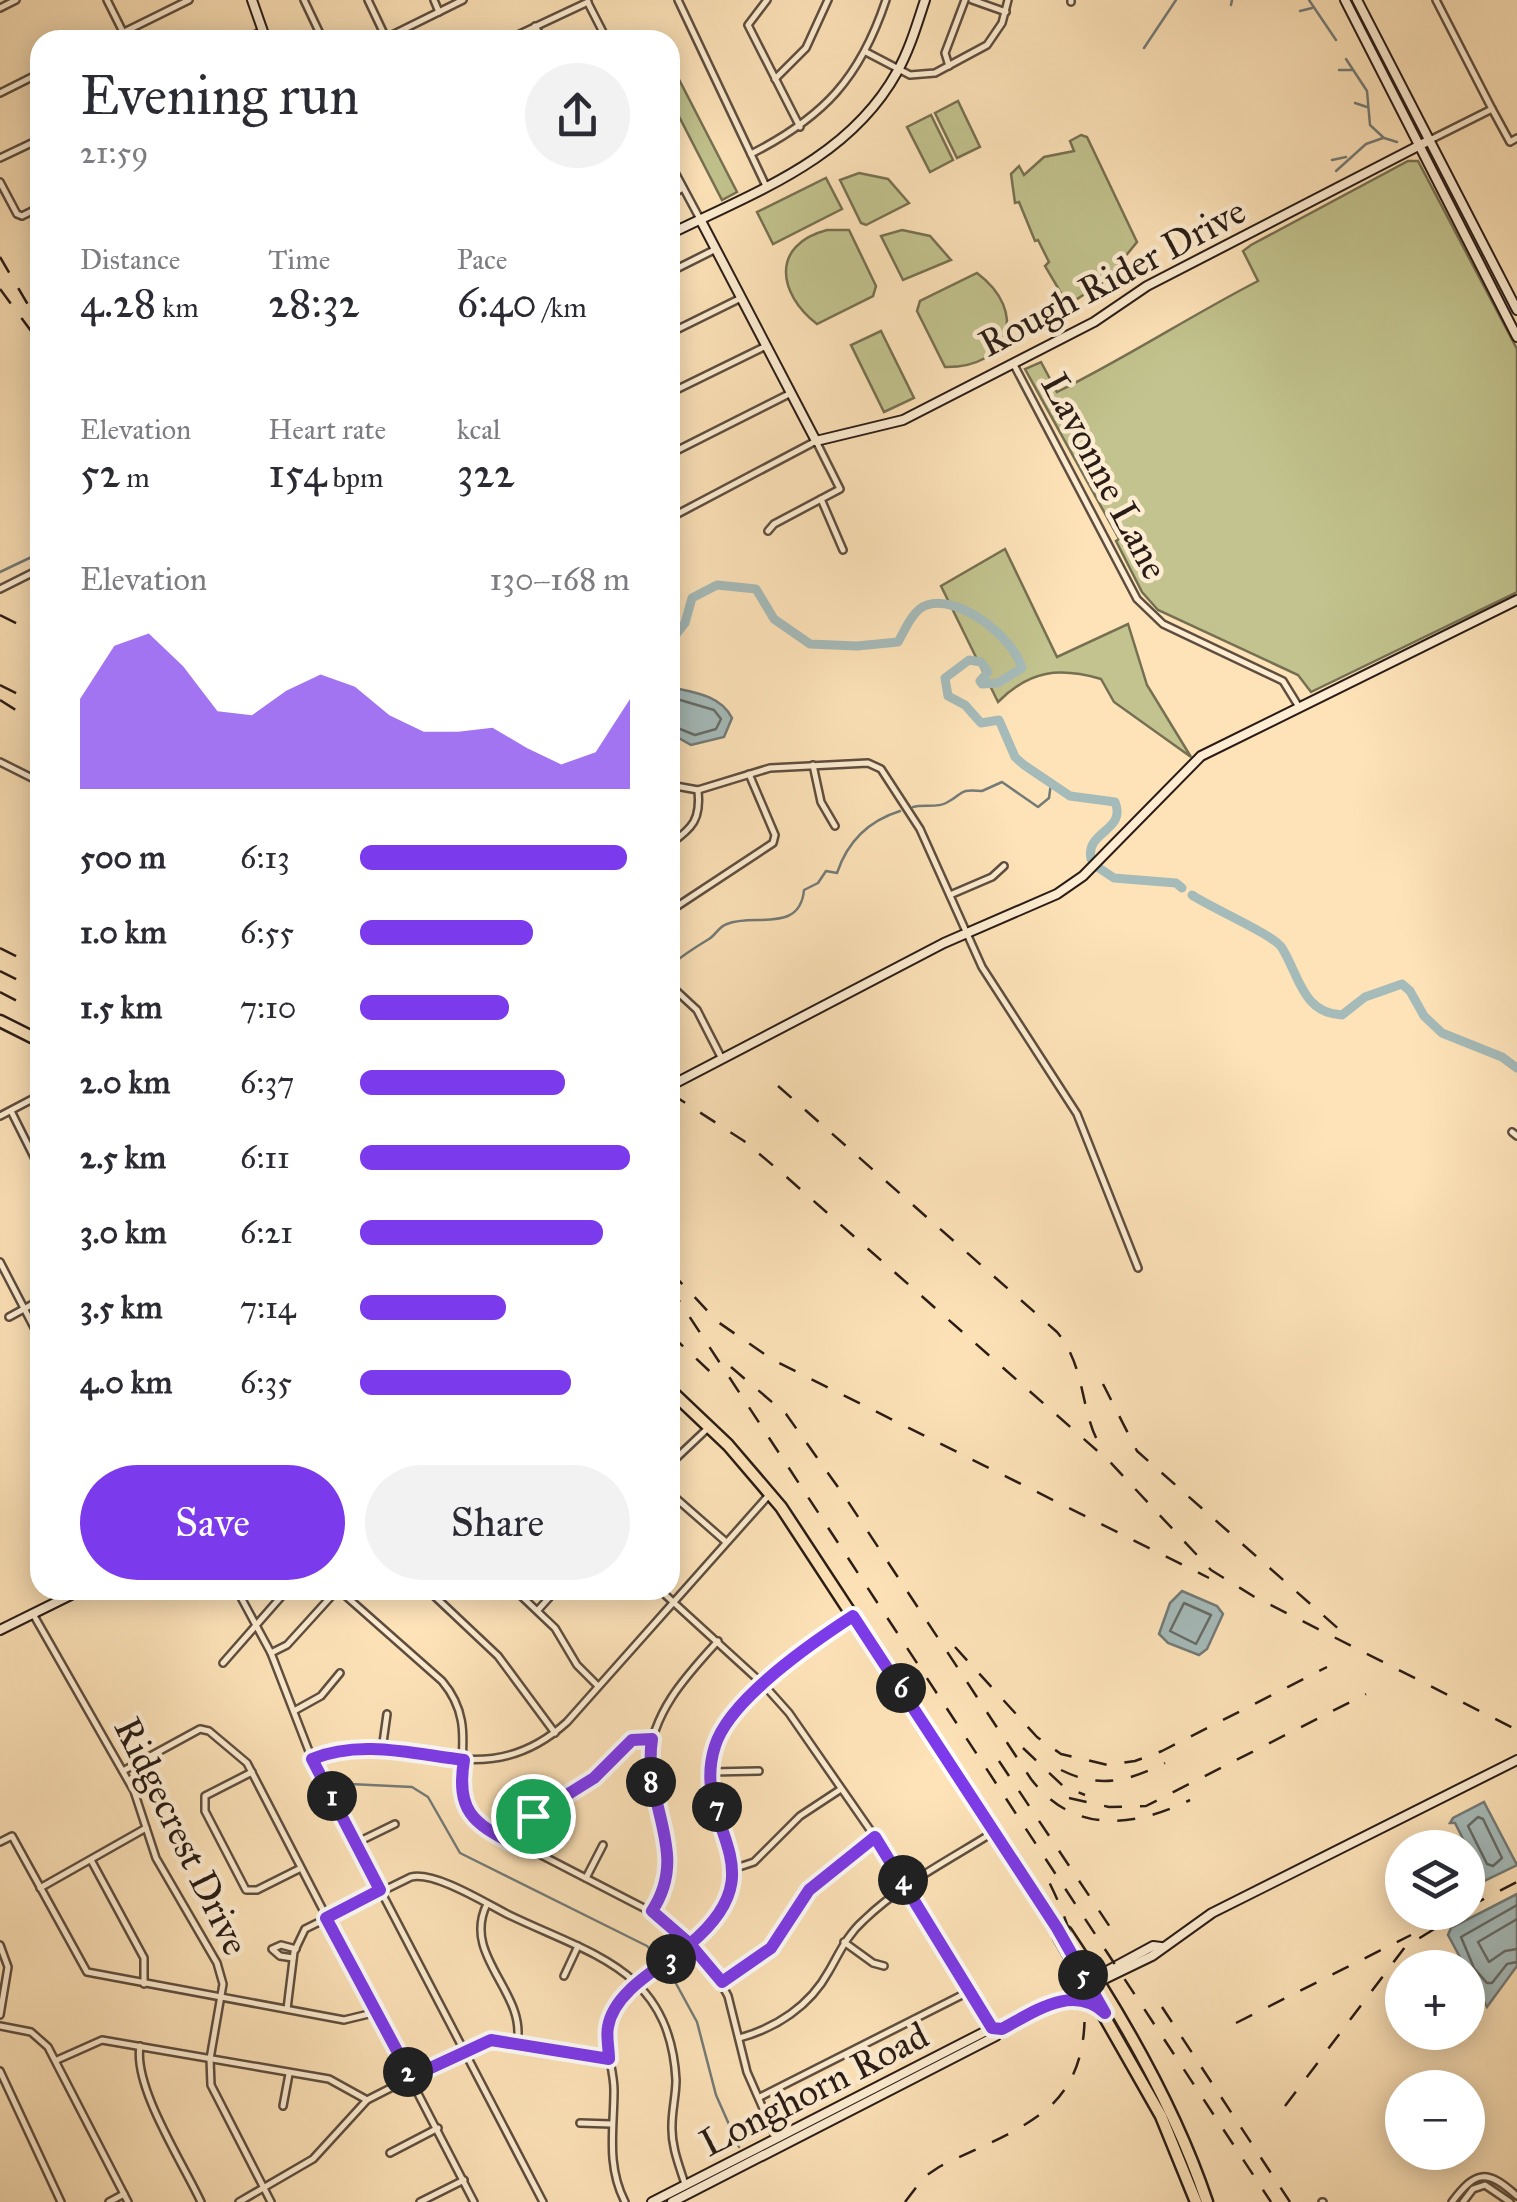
<!DOCTYPE html>
<html lang="en">
<head>
<meta charset="utf-8">
<style>
	body { margin:0; font-family:"IM FELL Great Primer",serif; background:#f2f2f3; color:#2b2b33; height:100vh; display:flex; flex-direction:column; font-size:38px; white-space:nowrap }
	* { box-sizing:border-box; margin:0 }
	p { font-size:32px; color:#7c7c81 }
	.icon { flex:none; width:55px; height:55px; fill:none; stroke:currentColor; stroke-width:2; stroke-linecap:round; stroke-linejoin:round }
	.map { position:relative; flex:1; overflow:hidden }
	.sheet { position:absolute; left:30px; top:30px; width:650px; height:1570px; display:flex; flex-direction:column; background:#fff; border-radius:30px; box-shadow:0 5px 25px #0003 }
	.sheet>* { flex:none }
	.controls { position:absolute; left:1385px; top:1830px; display:grid; gap:20px }
	.controls a { display:grid; place-items:center; width:100px; height:100px; border-radius:50%; background:#fff; box-shadow:0 5px 25px #0003; font-size:50px }
	.pin { position:absolute; display:grid; place-items:center; width:85px; height:85px; color:#fff; margin:-42px; border:5px solid #fff; border-radius:50%; box-shadow:0 2px 10px #0007 }
	.km { position:absolute; width:50px; height:50px; margin:-25px; border-radius:50%; background:#222; color:#fff; font-size:28px; line-height:50px; text-align:center }
	.round { display:grid; place-items:center; flex:none; width:105px; height:105px; border-radius:52px; background:#f2f2f3 }
	.headline { display:flex; align-items:center; justify-content:space-between; height:170px; padding:0 50px }
	h1 { font-size:55px; font-weight:600; line-height:75px }
	.metrics { display:grid; grid-template-columns:repeat(3,1fr); gap:15px; height:170px; padding:10px 50px }
	.metrics div { display:grid; align-content:center }
	.metrics b { font-size:42px; font-weight:600 }
	.metrics small { font-size:28px; font-weight:400 }
	.metrics p { font-size:28px }
	.chart { height:280px; padding:20px 50px }
	.chart p { display:flex; justify-content:space-between }
	.chart svg { width:100%; height:180px; margin-top:10px; fill:#7c3aed; opacity:.7 }
	.button { display:flex; gap:20px; margin-top:auto; padding:20px 50px }
	.button a { flex:1; height:115px; border-radius:60px; background:#7c3aed; color:#fff; font-size:40px; font-weight:600; line-height:115px; text-align:center }
	.button a+a { background:#f2f2f3; color:#2b2b33 }
	ul { padding:0 50px; list-style:none; font-size:32px }
	li { display:grid; grid-template-columns:160px 120px 1fr; align-items:center; height:75px }
	li i { height:25px; border-radius:12px; background:#7c3aed }
	.map>svg:first-child { display:block }
</style>
</head>
<body>
<div class="map">
<svg width="1517" height="2202" viewBox="0 0 1517 2202">
	<rect width="100%" height="100%" fill="#fee3b9"/>
	<filter id="stains"><feTurbulence type="fractalNoise" baseFrequency=".002" numOctaves="4"/><feColorMatrix values="0 0 0 0 .2 0 0 0 0 .09 0 0 0 0 .02 0 0 0 .5 -.17"/></filter>
	<radialGradient id="worn" r=".72"><stop offset=".6" stop-color="#630" stop-opacity="0"/><stop offset="1" stop-color="#630" stop-opacity=".3"/></radialGradient>
	<!-- green -->
	<g fill="#c2c38e" stroke="#767052" stroke-width="2.5">
		<path d="M670,62l67,130 -15,8 -52,-101z"/>
		<path d="M958,101l22,46 -23,11 -22,-45z"/>
		<path d="M931,115l22,45 -23,12 -23,-45z"/>
		<path d="M1081,135l6,2 50,105 -31,38 -38,25 -23,-39 4,-4 -11,-22 -3,1 -16,-39 -4,1 -4,-29 8,-8 5,9 20,-18 30,-6 -4,-10z"/>
		<path d="M1408,161h10l99,188v243l-206,100 -13,-17 -140,-65 -16,-18 -26,-51 3,-2 -94,-170 16,-7 16,30c69,-34 133,-76 201,-111l-15,-30 8,-6z"/>
		<path d="M859,173l29,6 21,24 -43,22 -5,-2 -21,-43z"/>
		<path d="M826,178l16,31 -69,35 -16,-32z"/>
		<path d="M827,230h22l27,56 -3,10 -56,28c-39,-30 -47,-79 10,-94z"/>
		<path d="M902,230l28,6 21,24 -48,20 -22,-44z"/>
		<path d="M977,273c52,39 33,95 -32,94l-28,-56 3,-10z"/>
		<path d="M881,331l33,67 -30,14 -33,-67z"/>
		<path d="M1005,549l52,108 71,-33 19,61 44,72 -77,-55 -13,-23c-42,-12 -71,-9 -103,23l-57,-116z"/>
	</g>
	<!-- water -->
	<g fill="#a5bbba" stroke="#737b78" stroke-width="2.5">
		<path d="M670,687c23,5 51,8 62,31l-8,19 -33,8 -21,-12z"/>
		<path d="M1182,1591l35,15 6,8 -16,35 -8,6 -31,-12 -9,-9 11,-31z"/>
		<path d="M1484,1802l33,63 -33,16 -29,-58h-5l3,-5z"/>
		<path d="M1517,1894v72l-30,41 -39,-72 3,-7z"/>
	</g>
	<g fill="none" stroke-linecap="round" stroke-linejoin="round">
		<!-- shore -->
		<g stroke="#676c68" stroke-width="2.5">
			<path d="M670,697l44,13 7,9 -5,10 -21,6 -25,-10"/>
			<path d="M1184,1603l27,12 -15,29 -26,-13z"/>
			<path d="M1478,1817l5,2 19,39 -9,8 -6,-2 -19,-38z"/>
			<path d="M1517,1905l-56,32 13,31 13,15h5l15,-19 10,-2"/>
			<path d="M1517,1919l-39,23 11,20 16,-11 12,-2"/>
		</g>
		<!-- stream -->
		<g stroke="#737b78" stroke-width="2.5">
			<path d="M1309,0l27,40"/>
			<path d="M1231,5l1,-5"/>
			<path d="M1300,11l12,-3"/>
			<path d="M1144,48l32,-48"/>
			<path d="M1346,59l21,32 3,34 14,13 13,4"/>
			<path d="M1339,70h13"/>
			<path d="M1355,103l12,4"/>
			<path d="M1332,160l14,-3"/>
			<path d="M1336,171l30,-27 17,-6"/>
			<path d="M0,572l40,-19"/>
			<path d="M913,807c10,-3 24,1 33,-4 20,-10 10,-14 36,-12l20,-9 36,25 11,-9 2,-15"/>
			<path d="M670,966c13,-11 24,-18 39,-27 7,-4 9,-12 18,-15 26,-11 73,10 77,-34l14,-7 8,-12 11,2c10,-30 31,-52 63,-62"/>
			<path d="M329,1783l83,4 16,10 32,56 187,93 15,16"/>
			<path d="M313,1785l8,-1"/>
			<path d="M667,1967l30,55 19,73 23,52"/>
		</g>
		<!-- river -->
		<g stroke="#a5bbba" stroke-width="9">
			<path d="M670,642l15,-19 7,-25 25,-13 39,4 18,30 36,25 47,2 41,-4c7,-12 15,-33 29,-37 33,-11 87,34 95,63l-24,15 -16,1 -2,-3 8,-9 -7,-10 -12,-2 -24,18 3,18 17,9 16,18 18,-3 16,37 9,8 46,31 45,6c12,29 -30,29 -24,57"/>
			<path d="M1099,868l15,10 62,5 6,5"/>
			<path d="M1192,895c19,13 81,39 90,53 17,27 20,65 60,67l23,-18 37,-13 8,7 14,25 18,17 60,24 15,11"/>
		</g>
		<!-- street casing -->
		<g stroke="#5e4e3f" stroke-width="10">
			<g id="street">
				<path d="M107,0l20,40"/>
				<path d="M304,0l19,40"/>
				<path d="M368,0l18,38"/>
				<path d="M434,0l5,12"/>
				<path d="M678,0l88,186"/>
				<path d="M767,0l-19,25 52,102"/>
				<path d="M972,0l34,12"/>
				<path d="M1071,2v-2"/>
				<path d="M588,3l19,37"/>
				<path d="M0,8l16,-8"/>
				<path d="M535,26l8,14"/>
				<path d="M108,40l81,-40"/>
				<path d="M244,40l18,-9"/>
				<path d="M382,40l81,-40"/>
				<path d="M507,40l81,-38"/>
				<path d="M866,52l44,23 25,-2 52,-28 15,-22 6,-23"/>
				<path d="M949,66l-4,-13 20,-53"/>
				<path d="M775,79l31,-31 22,-48"/>
				<path d="M0,93l40,-20"/>
				<path d="M1492,109l18,33 7,-4"/>
				<path d="M1430,140l62,-31 -56,-109"/>
				<path d="M751,154c73,-37 109,-76 135,-154"/>
				<path d="M0,158l40,-19"/>
				<path d="M670,163l30,56"/>
				<path d="M0,182l17,32 5,2 18,-9"/>
				<path d="M670,195l13,-7"/>
				<path d="M39,246l1,1"/>
				<path d="M670,272l46,-23"/>
				<path d="M670,333l71,-35"/>
				<path d="M1013,363l124,236 26,25 120,57 16,26"/>
				<path d="M670,393l96,-47"/>
				<path d="M670,454l121,-61"/>
				<path d="M821,499l22,51"/>
				<path d="M670,518l146,-77 24,48 -66,35 -6,7"/>
				<path d="M0,589l40,-20"/>
				<path d="M0,762l40,20"/>
				<path d="M813,765l8,37 14,24"/>
				<path d="M670,785l28,5 72,-22 98,-5 13,6 39,60 62,138 95,147 61,154"/>
				<path d="M670,844c23,-16 31,-25 28,-54"/>
				<path d="M950,895l42,-18 12,-11"/>
				<path d="M670,911l103,-68 2,-8 -26,-61"/>
				<path d="M670,985l27,25 25,49"/>
				<path d="M11,1111l29,58"/>
				<path d="M0,1116l40,-21"/>
				<path d="M1512,1132l5,4"/>
				<path d="M0,1262l40,77"/>
				<path d="M9,1317l24,-13 7,-13"/>
				<path d="M670,1464l38,-36"/>
				<path d="M670,1493l56,49"/>
				<path d="M237,1590l34,63 41,106 231,443"/>
				<path d="M339,1590l103,91c45,53 -3,100 37,142l186,96 46,46 17,31 19,76 29,66"/>
				<path d="M428,1590l70,66 57,77"/>
				<path d="M515,1590l40,38 22,37 21,21"/>
				<path d="M660,1590l104,95 25,28 86,124 116,190"/>
				<path d="M538,1610l18,-20"/>
				<path d="M33,1614l101,177 22,67 61,105 6,21 -13,75 1,26 60,117"/>
				<path d="M271,1653l16,-8 50,-55"/>
				<path d="M223,1663l64,-73"/>
				<path d="M294,1711l27,-15 19,-23"/>
				<path d="M382,1750l5,-36"/>
				<path d="M312,1759c91,-37 166,44 255,-37l202,-227"/>
				<path d="M123,1771l77,-42 9,2 38,32 227,439"/>
				<path d="M252,1772l-47,24v15l41,79h11l42,-21"/>
				<path d="M711,1772l48,-1"/>
				<path d="M0,1842l12,-6 75,136 257,48 33,-8"/>
				<path d="M356,1843l39,-19"/>
				<path d="M514,1844l19,-28 61,-38 38,-38 20,-1"/>
				<path d="M91,1860l53,98v26"/>
				<path d="M733,1869l21,-7 46,-46 41,-27"/>
				<path d="M586,1878l17,-33"/>
				<path d="M40,1888l106,-60"/>
				<path d="M487,1904c-26,52 40,88 30,139"/>
				<path d="M652,1911c39,-58 -7,-92 -3,-150 3,-49 38,-86 69,-120"/>
				<path d="M844,1942l29,21 11,3"/>
				<path d="M0,1945l8,22 -8,48"/>
				<path d="M293,1958l-13,-2 -8,-7 9,-4 15,4"/>
				<path d="M564,1976l14,-30"/>
				<path d="M722,1982l49,-34 38,-58 66,-53"/>
				<path d="M287,2009l7,-57 11,-23 106,-52c24,-6 76,27 98,38 83,40 161,54 167,165 0,15 -4,30 -4,45 -1,21 7,40 13,59"/>
				<path d="M0,2026l31,6 17,15 80,155"/>
				<path d="M739,2038c37,-10 71,-32 90,-67 11,-19 18,-36 35,-51 36,-35 85,-60 128,-87"/>
				<path d="M140,2046c-7,41 43,117 61,156"/>
				<path d="M57,2060l45,-20 227,39 38,21"/>
				<path d="M0,2071l61,131"/>
				<path d="M760,2097l212,-107"/>
				<path d="M283,2106l6,-32"/>
				<path d="M580,2123l31,1"/>
				<path d="M390,2153l48,-25"/>
				<path d="M109,2202l15,-8"/>
				<path d="M239,2202l74,-43 54,-59 116,-59h19l107,18"/>
				<path d="M420,2202l44,-22"/>
				<path d="M625,2202c-19,-37 -11,-73 -11,-112 0,-20 -9,-41 -7,-61 6,-52 98,-76 119,-125 13,-31 2,-59 -7,-89 -6,-23 -12,-44 -5,-67 13,-45 97,-106 137,-130"/>
				<path d="M1322,2202h1"/>
				<path d="M1452,2202c24,-32 35,-33 65,-6"/>
				<path d="M1463,2202l10,-13 12,-4 25,17"/>
			</g>
		</g>
		<!-- secondary casing -->
		<g stroke="#291c16" stroke-width="12">
			<g id="secondary">
				<path d="M252,0l14,40"/>
				<path d="M1345,0l172,337"/>
				<path d="M1357,0l160,310"/>
				<path d="M700,219l116,222 87,-21 191,-98 53,-36 281,-145"/>
				<path d="M670,234c85,-42 179,-75 227,-162 13,-23 20,-48 28,-72"/>
				<path d="M670,1086l274,-143 113,-49 26,-18 118,-120 316,-156"/>
				<path d="M0,1630l81,-40"/>
				<path d="M1081,1985l72,-39 8,1"/>
				<path d="M652,2202l340,-174 9,1 151,-73 60,-43 305,-153"/>
				<path d="M672,2202l324,-166 5,-7"/>
			</g>
		</g>
		<!-- primary casing -->
		<g stroke="#291c16" stroke-width="15">
			<g id="primary">
				<path d="M0,1021l40,20"/>
				<path d="M670,1390l58,55 53,62 276,421 2,9 102,179 35,86"/>
				<path d="M1057,1928l9,4c56,83 109,175 141,270"/>
				<path d="M1063,2000l20,-1 16,9"/>
			</g>
		</g>
		<!-- street -->
		<use href="#street" stroke="#feedd2" stroke-width="5"/>
		<!-- secondary -->
		<use href="#secondary" stroke="#feedd2" stroke-width="8"/>
		<!-- primary -->
		<use href="#primary" stroke="#fee3b9" stroke-width="10"/>
		<!-- rail -->
		<g stroke="#291c16" stroke-width="2.5" stroke-dasharray="18 18" stroke-linecap="butt">
			<path d="M0,257l40,68"/>
			<path d="M0,289l40,54"/>
			<path d="M0,615l40,20"/>
			<path d="M0,685l40,20"/>
			<path d="M0,700l30,19"/>
			<path d="M0,948l40,20"/>
			<path d="M0,971l40,20"/>
			<path d="M0,992l40,21"/>
			<path d="M778,1086l279,246c30,36 22,80 45,117"/>
			<path d="M670,1093l74,48 38,32 328,289 101,108 42,26 264,134"/>
			<path d="M670,1271l48,51 55,38 436,218"/>
			<path d="M670,1287l601,915"/>
			<path d="M670,1334l51,48"/>
			<path d="M731,1367l55,47 59,83 186,282c42,55 102,49 159,21"/>
			<path d="M1103,1384l34,67 204,180"/>
			<path d="M955,1647l82,90 24,17 47,11 27,-4 27,-10 165,-84"/>
			<path d="M1023,1748l40,38 22,9"/>
			<path d="M999,1761l111,166"/>
			<path d="M1061,1770c38,19 68,11 104,-7"/>
			<path d="M1069,1798l40,9 37,-1 220,-112"/>
			<path d="M1468,1907l49,-25"/>
			<path d="M1162,2007l128,195"/>
			<path d="M1236,2023l175,-88"/>
			<path d="M1285,2106l120,-159 57,-35"/>
			<path d="M905,2202l19,-25 15,-10c33,-17 73,-31 103,-54 70,-52 40,-166 7,-231"/>
		</g>
	</g>
	<g fill="none" stroke-linecap="round" stroke-linejoin="round">
		<!-- route casing -->
		<g stroke="#fff" stroke-width="20">
			<path id="route" d="M533,1816l-19,28c-42,-21 -58,-34 -50,-84 -50,-6 -104,-21 -152,-1l68,131 -54,28 85,159 80,-37 118,19c0,-11 -3,-22 -1,-32 6,-37 55,-61 82,-83l32,38 49,-34 38,-58 66,-53 117,191 10,1c32,-17 71,-46 103,-16l-48,-85 -204,-312c-40,26 -124,84 -138,130 -26,81 68,120 -25,198l-38,-33c39,-59 -10,-106 0,-172l-20,1 -38,38 -61,38"/>
		</g>
		<!-- route -->
		<use href="#route" stroke="#7c3aed" stroke-width="12"/>
	</g>
	<g text-anchor="middle" stroke-width="9" stroke-linejoin="round" paint-order="stroke">
		<!-- street labels -->
		<g font-size="38" fill="#291c16" stroke="#feedd2">
			<text transform="translate(1112 277) rotate(-28)" y="13">Rough Rider Drive</text>
			<text transform="translate(1105 476) rotate(62)" y="13">Lavonne Lane</text>
			<text transform="translate(182 1836) rotate(64)" y="13">Ridgecrest Drive</text>
			<text transform="translate(814 2089) rotate(-27)" y="13">Longhorn Road</text>
		</g>
	</g>
	<rect width="100%" height="100%" filter="url(#stains)"/>
	<rect width="100%" height="100%" fill="url(#worn)"/>
</svg>
<div class="controls">
<a><svg class="icon" aria-label="layers" viewBox="0 0 24 24"><path d="M12 4l9 5-9 5-9-5zM3 14l9 5 9-5"/></svg></a>
<a>+</a>
<a>−</a>
</div>
<div class="pin" style="left:533px;top:1816px;background:#1e9e55"><svg class="icon" aria-label="arrive" viewBox="0 0 24 24"><path d="M6 21V4h12l-3 4 3 4H6"/></svg></div>
<b class="km" style="left:332px;top:1796px">1</b>
<b class="km" style="left:408px;top:2072px">2</b>
<b class="km" style="left:671px;top:1959px">3</b>
<b class="km" style="left:903px;top:1880px">4</b>
<b class="km" style="left:1083px;top:1975px">5</b>
<b class="km" style="left:901px;top:1688px">6</b>
<b class="km" style="left:717px;top:1807px">7</b>
<b class="km" style="left:651px;top:1782px">8</b>
<section class="sheet">
<div class="headline"><div><h1>Evening run</h1><p>21:59</p></div><a class="round"><svg class="icon" aria-label="share" viewBox="0 0 24 24"><path d="M12 15V3M7 8l5-5 5 5M5 13v7h14v-7"/></svg></a></div>
<div class="metrics">
<div><p>Distance</p><b>4.28<small> km</small></b></div>
<div><p>Time</p><b>28:32</b></div>
<div><p>Pace</p><b>6:40<small> /km</small></b></div>
</div>
<div class="metrics">
<div><p>Elevation</p><b>52<small> m</small></b></div>
<div><p>Heart rate</p><b>154<small> bpm</small></b></div>
<div><p>kcal</p><b>322</b></div>
</div>
<div class="chart"><p><span>Elevation</span>130–168 m</p>
<svg viewBox="0 0 160 44" preserveAspectRatio="none"><path d="M0 44V22L10 9L20 6L30 14L40 25L50 26L60 20L70 16L80 19L90 26L100 30L110 30L120 29L130 34L140 38L150 35L160 22V44z"/></svg>
</div>
<ul>
<li><b>500 m</b>6:13<i style="width:99%"></i></li>
<li><b>1.0 km</b>6:55<i style="width:64%"></i></li>
<li><b>1.5 km</b>7:10<i style="width:55%"></i></li>
<li><b>2.0 km</b>6:37<i style="width:76%"></i></li>
<li><b>2.5 km</b>6:11<i style="width:100%"></i></li>
<li><b>3.0 km</b>6:21<i style="width:90%"></i></li>
<li><b>3.5 km</b>7:14<i style="width:54%"></i></li>
<li><b>4.0 km</b>6:35<i style="width:78%"></i></li>
</ul>
<div class="button"><a>Save</a><a>Share</a></div>
</section>
</div>
</body>
</html>
